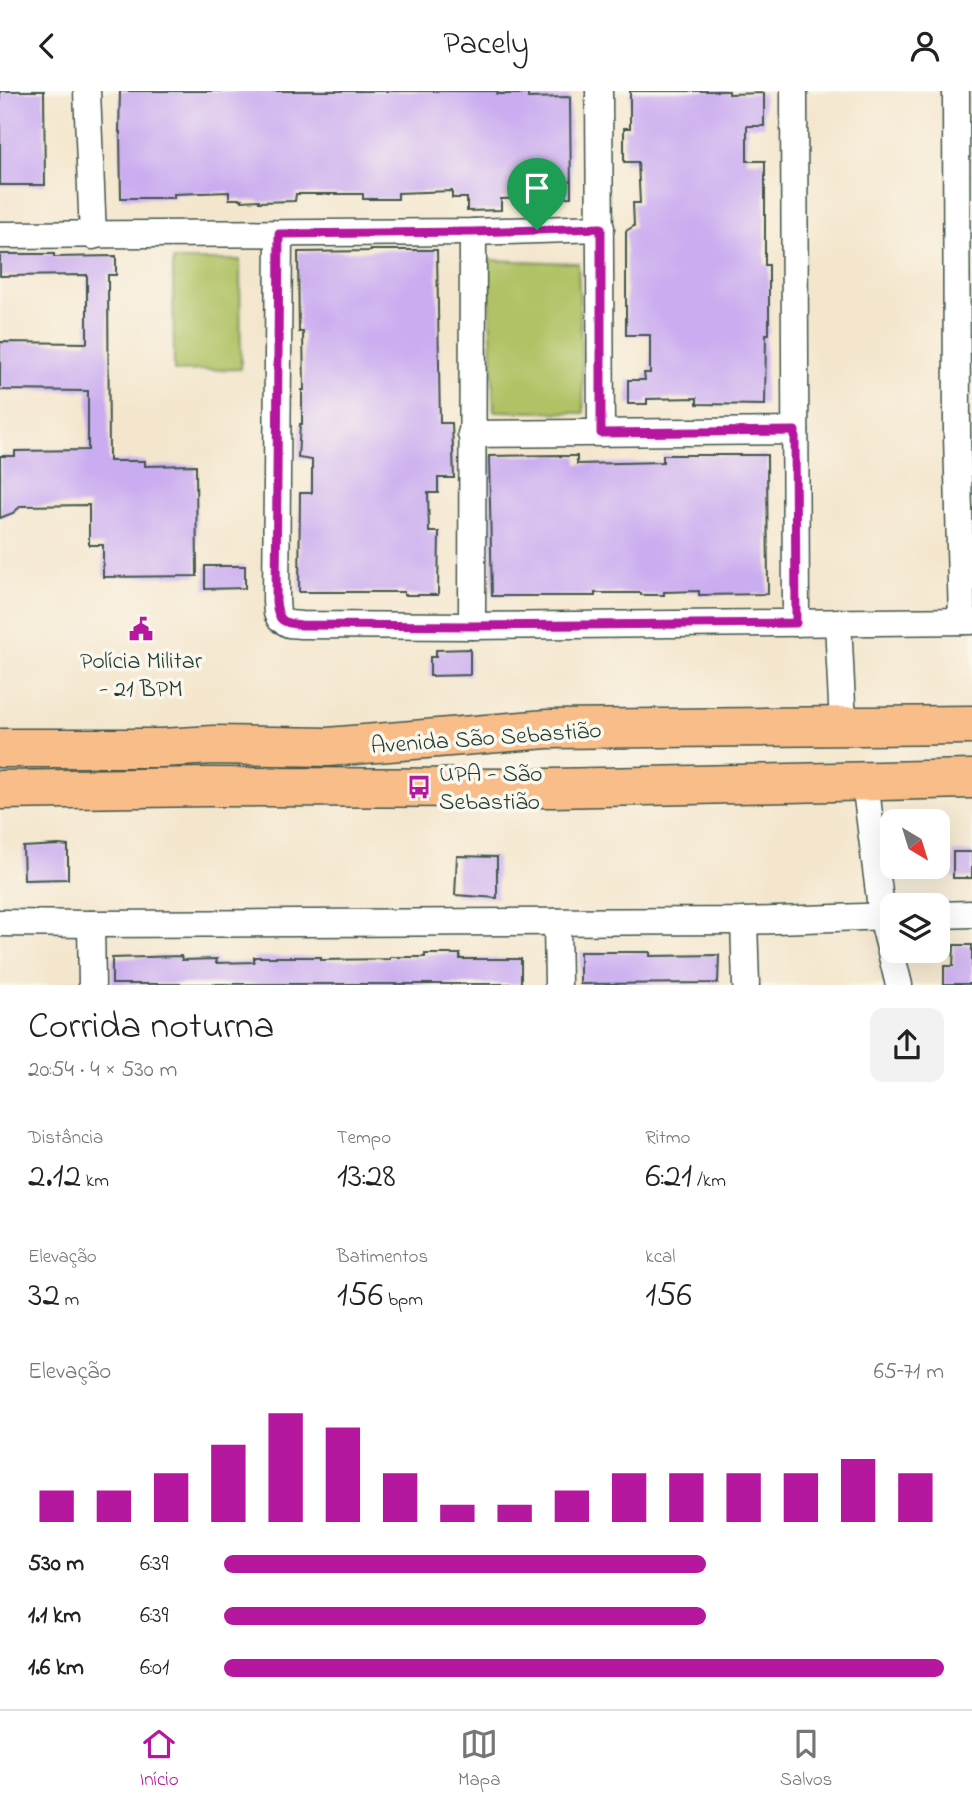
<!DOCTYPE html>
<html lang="pt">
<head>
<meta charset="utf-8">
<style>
	body { margin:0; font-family:"Indie Flower",sans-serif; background:#f2f2f2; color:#222; height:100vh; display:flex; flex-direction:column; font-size:26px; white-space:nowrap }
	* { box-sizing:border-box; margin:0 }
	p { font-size:23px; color:#767676 }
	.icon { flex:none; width:38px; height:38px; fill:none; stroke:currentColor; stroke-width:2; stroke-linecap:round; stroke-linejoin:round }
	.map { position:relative; height:894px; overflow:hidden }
	.sheet { display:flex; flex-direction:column; background:#fff; flex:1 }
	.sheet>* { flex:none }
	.needle { width:46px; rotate:142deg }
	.tools { position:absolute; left:880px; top:718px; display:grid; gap:14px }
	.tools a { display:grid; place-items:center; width:70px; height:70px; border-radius:14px; background:#fff; box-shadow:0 7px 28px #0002; font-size:35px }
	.pin { position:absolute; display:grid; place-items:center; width:60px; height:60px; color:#fff; margin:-72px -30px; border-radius:50% 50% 50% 0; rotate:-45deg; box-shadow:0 0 7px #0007 }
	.pin .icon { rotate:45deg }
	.round { display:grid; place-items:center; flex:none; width:74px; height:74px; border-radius:14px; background:#f2f2f2 }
	.headline { display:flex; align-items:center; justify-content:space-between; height:119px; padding:0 28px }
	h1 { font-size:38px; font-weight:600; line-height:52px }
	.stats { display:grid; grid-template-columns:repeat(3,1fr); gap:10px; height:119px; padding:7px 28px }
	.stats div { display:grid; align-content:center }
	.stats b { font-size:35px; font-weight:600 }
	.stats small { font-size:19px; font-weight:400 }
	.stats p { font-size:19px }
	.chart { height:196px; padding:14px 28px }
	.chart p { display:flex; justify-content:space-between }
	.chart svg { width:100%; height:126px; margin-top:7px; stroke:#b5179e; stroke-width:6 }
	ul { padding:0 28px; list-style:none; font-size:23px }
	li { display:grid; grid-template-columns:112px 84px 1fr; align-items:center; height:52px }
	li i { height:18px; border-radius:9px; background:#b5179e }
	header { display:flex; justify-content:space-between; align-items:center; height:91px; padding:0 28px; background:#fff; font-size:32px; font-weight:600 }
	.menu { display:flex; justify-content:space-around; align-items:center; height:98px; border-top:2px solid #e0e0e0; background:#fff; font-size:19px; color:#767676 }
	.menu a { display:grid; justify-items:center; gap:4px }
	.menu .current { color:#b5179e }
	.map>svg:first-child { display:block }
</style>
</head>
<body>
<header><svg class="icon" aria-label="back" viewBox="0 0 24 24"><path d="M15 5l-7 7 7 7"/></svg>Pacely<svg class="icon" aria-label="person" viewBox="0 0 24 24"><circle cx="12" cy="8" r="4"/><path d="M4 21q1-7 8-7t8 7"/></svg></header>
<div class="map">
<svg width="972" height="894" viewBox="0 0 972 894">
	<rect width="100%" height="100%" fill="#fbf7ec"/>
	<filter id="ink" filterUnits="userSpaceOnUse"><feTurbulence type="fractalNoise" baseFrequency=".0143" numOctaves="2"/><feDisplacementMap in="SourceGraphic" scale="14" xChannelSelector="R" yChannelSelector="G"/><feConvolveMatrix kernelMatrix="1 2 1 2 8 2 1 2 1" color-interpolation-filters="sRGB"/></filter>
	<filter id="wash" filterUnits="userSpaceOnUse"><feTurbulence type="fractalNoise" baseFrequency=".00686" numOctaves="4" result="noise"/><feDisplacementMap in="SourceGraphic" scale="28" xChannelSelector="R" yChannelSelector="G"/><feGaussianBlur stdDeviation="1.57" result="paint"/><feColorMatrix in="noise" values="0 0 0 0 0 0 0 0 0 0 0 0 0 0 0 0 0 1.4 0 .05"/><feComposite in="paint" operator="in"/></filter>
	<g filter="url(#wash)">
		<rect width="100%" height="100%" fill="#f4e6cd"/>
		<!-- green -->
		<g fill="#b0c265" stroke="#68804c" stroke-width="2">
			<path d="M173,169h67l1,109 -67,2z"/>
			<path d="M488,169l90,3 6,150 -90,-2z"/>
		</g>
		<g id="blocks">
			<!-- building -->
			<g fill="#caacf0">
				<path d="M0,0h44l1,94h-45z"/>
				<path d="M120,0h378l-1,3h31v4l42,-1 1,100 -70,2v11l-34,1v-13h-15v-7l-54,2v6h-35v-5h-67l-1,7 -36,1v-2l-17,1v-2h-13v-7l-55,2v4h-53l-1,-66h-1z"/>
				<path d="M630,0h99v3l35,-1v33h-17v35h18v104h4v69h-3l-1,71 -68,-1v-6l-50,1v5h-19v-24h17l-1,-7h6v-38h-24v-104l8,-5 -1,-23h7l-2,-41h-14v-34h6z"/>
				<path d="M371,159h66l3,173h12l2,55h-16v15h-10l1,39h10l-1,63h-34v-3h-105l1,-99h12v-33l-14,-2 2,-34h2v-34h2l-1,-58h-4l-1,-80 73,-1z"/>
				<path d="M0,163h54v3l62,-1v19h-8l1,186h36v5l51,-1 1,111 -94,1v-32h-14v-40l-68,1 -8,7 -13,5v-62h15v-5l73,-1v-59l-88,-1v-48l87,1v-68l-87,1z"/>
				<path d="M560,364v1h17v8l86,-2v-7h104l1,139 -69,1v-4l-35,1v3h-23v-2h-46v3h-103l-3,-140z"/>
				<path d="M205,475h40v22l-40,1z"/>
				<path d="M470,558v26l-40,1v-19h6v-7z"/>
				<path d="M59,754l9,1v33l-44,1 -1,-33z"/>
				<rect x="953" y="761" width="19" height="26"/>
				<path d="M457,765l40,1v41l-42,-3z"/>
				<path d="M954,854h18v39h-28v-18h9z"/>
				<path d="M580,861h70v4l69,-1 -1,28 -138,1z"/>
				<path d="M425,863h35v5h61v25h-409v-26l69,-2 1,4 35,-1 -1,4 38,-1v-5h67v3l69,-1v-2h35z"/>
			</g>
		</g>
	</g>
	<g filter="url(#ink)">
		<use href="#blocks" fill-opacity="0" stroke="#3f564b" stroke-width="2"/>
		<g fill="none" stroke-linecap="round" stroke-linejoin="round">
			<!-- street casing -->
			<g stroke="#3f564b" stroke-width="29">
				<g id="street">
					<path d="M87,0l6,145"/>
					<path d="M599,0l2,342"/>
					<path d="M794,0l2,532"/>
					<path d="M956,0l1,345 5,185"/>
					<path d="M279,143l-3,367 1,12 3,6 9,5 12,1 171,1 500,-5"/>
					<path d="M0,144l473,-3 128,-4"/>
					<path d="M471,343l324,-3"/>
					<path d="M838,531l5,103"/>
					<path d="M472,535l1,-394"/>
					<path d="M865,691l17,134 17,69"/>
					<path d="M938,824l34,-1"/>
					<path d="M744,830l2,64"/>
					<path d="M557,831l1,63"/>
					<path d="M0,832l91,1 653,-3 148,-5"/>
					<path d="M91,833l1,61"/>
				</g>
			</g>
			<!-- primary casing -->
			<g stroke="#3f564b" stroke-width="41">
				<g id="primary">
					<path d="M0,657h161l53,-3 114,2 219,-18 425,-4"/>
					<path d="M0,699l209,-3 344,1 419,-9"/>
				</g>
			</g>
			<!-- street -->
			<use href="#street" stroke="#fff" stroke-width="26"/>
			<!-- primary -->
			<use href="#primary" stroke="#f8bd89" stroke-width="38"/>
		</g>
	</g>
	<g fill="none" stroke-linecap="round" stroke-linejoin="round" filter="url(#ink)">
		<!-- route casing -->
		<g stroke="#fff" stroke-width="14">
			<path id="route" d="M601,137v205l194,-2 1,192 -324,3 -171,-1c-19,-2 -23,-4 -25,-24l3,-367 194,-2z"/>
		</g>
		<!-- route -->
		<use href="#route" stroke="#b5179e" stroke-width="9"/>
	</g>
	<!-- icons -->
	<defs>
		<g id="civic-bare" transform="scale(1.89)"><path d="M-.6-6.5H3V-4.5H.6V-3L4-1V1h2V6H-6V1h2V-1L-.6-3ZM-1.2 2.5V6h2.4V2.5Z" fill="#b5179e" stroke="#fbf7ec" stroke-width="2.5" paint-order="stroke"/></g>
		<g id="bus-bare" transform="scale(1.89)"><path d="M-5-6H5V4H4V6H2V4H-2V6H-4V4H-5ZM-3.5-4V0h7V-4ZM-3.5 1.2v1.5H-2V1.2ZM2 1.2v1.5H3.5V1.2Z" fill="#b5179e" stroke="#fbf7ec" stroke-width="2.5" paint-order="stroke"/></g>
	</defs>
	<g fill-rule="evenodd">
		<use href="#civic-bare" x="141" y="538"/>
		<use href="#bus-bare" x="419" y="696"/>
	</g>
	<g text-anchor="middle" stroke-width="7" stroke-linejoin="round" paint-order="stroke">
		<!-- poi labels -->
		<g font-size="24" fill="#1f3d34" stroke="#fbf7ec">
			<text x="141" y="577">Polícia Militar<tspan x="141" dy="28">- 21 BPM</tspan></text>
			<text x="439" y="690" text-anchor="start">UPA - São<tspan x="439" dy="28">Sebastião</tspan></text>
		</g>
		<!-- street labels -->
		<g font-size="24" fill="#1f3d34" stroke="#fbf7ec">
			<text transform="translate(486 646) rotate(-4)" y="8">Avenida São Sebastião</text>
		</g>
	</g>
</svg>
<div class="tools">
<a><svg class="needle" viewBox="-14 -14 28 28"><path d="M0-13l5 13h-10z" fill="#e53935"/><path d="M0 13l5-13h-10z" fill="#767676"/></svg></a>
<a><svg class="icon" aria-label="layers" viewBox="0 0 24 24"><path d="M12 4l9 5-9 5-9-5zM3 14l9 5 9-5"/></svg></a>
</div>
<div class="pin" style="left:537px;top:139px;background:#1e9e55"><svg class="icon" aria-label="arrive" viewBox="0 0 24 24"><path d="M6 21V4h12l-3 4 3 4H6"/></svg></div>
</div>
<section class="sheet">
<div class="headline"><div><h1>Corrida noturna</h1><p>20:54 · 4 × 530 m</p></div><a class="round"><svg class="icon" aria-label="share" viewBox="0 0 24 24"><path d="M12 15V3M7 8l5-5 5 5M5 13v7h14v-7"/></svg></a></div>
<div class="stats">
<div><p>Distância</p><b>2.12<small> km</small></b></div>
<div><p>Tempo</p><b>13:28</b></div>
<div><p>Ritmo</p><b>6:21<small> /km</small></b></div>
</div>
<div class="stats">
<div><p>Elevação</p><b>32<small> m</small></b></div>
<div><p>Batimentos</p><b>156<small> bpm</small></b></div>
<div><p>kcal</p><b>156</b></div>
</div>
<div class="chart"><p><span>Elevação</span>65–71 m</p>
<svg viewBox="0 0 160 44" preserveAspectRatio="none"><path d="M5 44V33M15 44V33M25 44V27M35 44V17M45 44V6M55 44V11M65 44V27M75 44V38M85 44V38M95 44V33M105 44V27M115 44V27M125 44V27M135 44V27M145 44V22M155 44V27"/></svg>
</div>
<ul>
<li><b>530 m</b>6:39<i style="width:67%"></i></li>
<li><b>1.1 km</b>6:39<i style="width:67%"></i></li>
<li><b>1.6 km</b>6:01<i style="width:100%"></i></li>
</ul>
</section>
<nav class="menu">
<a class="current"><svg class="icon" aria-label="home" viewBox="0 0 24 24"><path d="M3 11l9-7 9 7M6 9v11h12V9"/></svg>Início</a>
<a><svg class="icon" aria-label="map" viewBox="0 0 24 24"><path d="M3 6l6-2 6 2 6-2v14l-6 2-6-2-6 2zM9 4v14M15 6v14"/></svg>Mapa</a>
<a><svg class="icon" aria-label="saved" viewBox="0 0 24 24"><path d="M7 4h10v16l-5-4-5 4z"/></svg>Salvos</a>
</nav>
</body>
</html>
